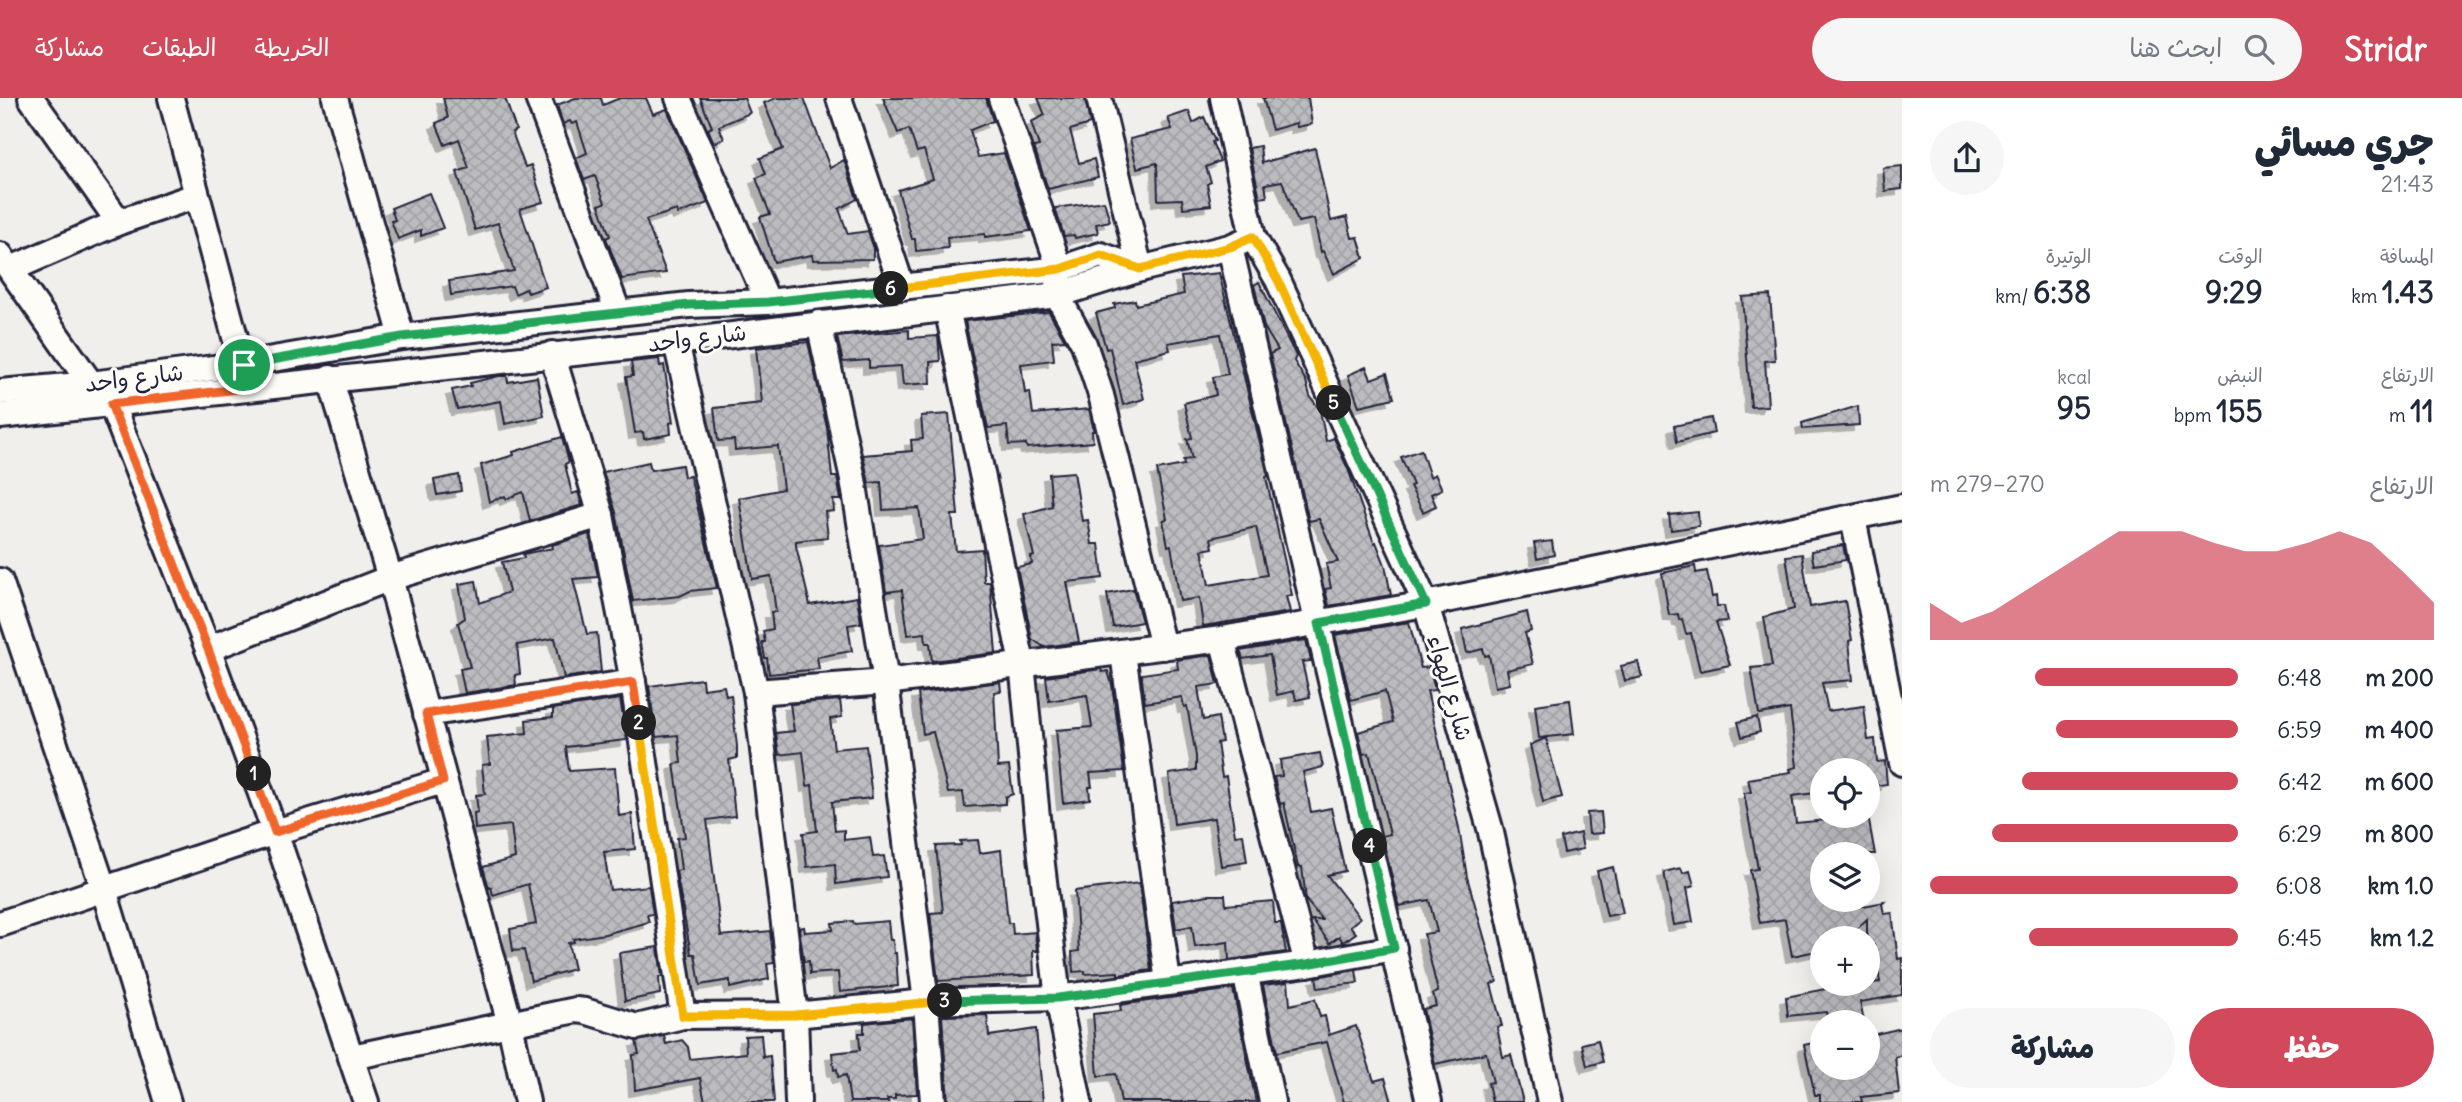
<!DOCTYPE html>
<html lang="ar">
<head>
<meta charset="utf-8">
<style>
	body { margin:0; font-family:Delius,"Playpen Sans Arabic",sans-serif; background:#f6f6f7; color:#1f2937; direction:rtl; height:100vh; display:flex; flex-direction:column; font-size:26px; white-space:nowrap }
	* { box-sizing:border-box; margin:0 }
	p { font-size:23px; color:#747a83 }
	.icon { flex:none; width:38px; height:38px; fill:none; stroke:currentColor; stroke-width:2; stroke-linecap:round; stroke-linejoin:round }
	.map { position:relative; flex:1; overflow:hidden; direction:ltr }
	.panel { display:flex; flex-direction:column; background:#fff; width:560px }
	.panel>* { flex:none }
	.fabs { position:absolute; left:1810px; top:660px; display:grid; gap:14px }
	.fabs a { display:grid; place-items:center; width:70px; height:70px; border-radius:50%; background:#fff; box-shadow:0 7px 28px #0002; font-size:35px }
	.pin { position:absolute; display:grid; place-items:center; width:60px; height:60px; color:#fff; margin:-30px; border:4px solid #fff; border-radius:50%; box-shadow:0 2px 7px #0007 }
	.km { position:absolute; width:35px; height:35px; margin:-18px; border-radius:50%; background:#222; color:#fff; font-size:19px; line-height:35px; text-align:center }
	.round { display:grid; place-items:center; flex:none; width:74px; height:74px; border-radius:37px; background:#f6f6f7 }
	.summary { display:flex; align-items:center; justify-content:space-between; height:119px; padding:0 28px }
	h1 { font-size:38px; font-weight:800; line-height:52px }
	.metrics { display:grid; grid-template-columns:repeat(3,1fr); gap:10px; height:119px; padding:7px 28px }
	.metrics div { display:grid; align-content:center }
	.metrics b { font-size:30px; font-weight:800 }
	.metrics small { font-size:19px; font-weight:400 }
	.metrics p { font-size:19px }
	.chart { height:196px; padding:14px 28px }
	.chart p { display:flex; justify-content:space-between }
	.chart svg { width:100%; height:126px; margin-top:7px; fill:#d1495b; opacity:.7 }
	.primary-button { display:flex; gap:14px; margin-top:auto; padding:14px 28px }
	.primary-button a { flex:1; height:80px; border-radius:42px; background:#d1495b; color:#fff; font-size:28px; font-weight:800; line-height:80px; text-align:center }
	.primary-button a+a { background:#f6f6f7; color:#1f2937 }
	ul { padding:0 28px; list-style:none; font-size:23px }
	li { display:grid; grid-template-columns:112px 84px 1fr; align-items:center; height:52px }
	li i { height:18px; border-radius:9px; background:#d1495b }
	header { display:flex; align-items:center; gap:42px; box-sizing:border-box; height:98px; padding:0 35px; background:#d1495b; color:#fff }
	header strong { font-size:33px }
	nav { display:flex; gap:38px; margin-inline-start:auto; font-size:24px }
	.search { width:490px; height:63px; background:#f6f6f7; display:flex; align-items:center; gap:18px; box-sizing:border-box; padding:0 24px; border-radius:38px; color:#747a83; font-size:26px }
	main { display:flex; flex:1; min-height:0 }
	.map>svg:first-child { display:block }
</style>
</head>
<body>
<header>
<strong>Stridr</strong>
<div class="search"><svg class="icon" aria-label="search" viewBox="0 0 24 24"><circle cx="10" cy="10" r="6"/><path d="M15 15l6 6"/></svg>ابحث هنا</div>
<nav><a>الخريطة</a><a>الطبقات</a><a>مشاركة</a></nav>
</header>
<main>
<section class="panel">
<div class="summary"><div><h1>جري مسائي</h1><p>21:43</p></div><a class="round"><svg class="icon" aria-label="share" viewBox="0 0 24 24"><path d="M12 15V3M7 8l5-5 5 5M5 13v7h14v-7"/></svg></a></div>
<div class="metrics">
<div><p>المسافة</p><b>1.43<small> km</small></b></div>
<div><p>الوقت</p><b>9:29</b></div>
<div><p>الوتيرة</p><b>6:38<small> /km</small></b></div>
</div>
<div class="metrics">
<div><p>الارتفاع</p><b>11<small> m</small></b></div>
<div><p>النبض</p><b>155<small> bpm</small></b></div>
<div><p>kcal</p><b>95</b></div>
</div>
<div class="chart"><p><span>الارتفاع</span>270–279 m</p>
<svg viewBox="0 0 160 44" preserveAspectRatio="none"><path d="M0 44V31L10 38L20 34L30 27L40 20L50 13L60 6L70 6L80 6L90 10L100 13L110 13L120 10L130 6L140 10L150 20L160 31V44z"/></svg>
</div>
<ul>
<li><b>200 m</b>6:48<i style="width:66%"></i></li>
<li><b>400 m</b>6:59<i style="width:59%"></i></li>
<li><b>600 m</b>6:42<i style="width:70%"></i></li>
<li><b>800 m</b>6:29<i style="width:80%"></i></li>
<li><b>1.0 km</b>6:08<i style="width:100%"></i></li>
<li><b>1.2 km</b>6:45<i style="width:68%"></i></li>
</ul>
<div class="primary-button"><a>حفظ</a><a>مشاركة</a></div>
</section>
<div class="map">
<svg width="1902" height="1004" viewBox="0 0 1902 1004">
	<defs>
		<pattern id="building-cross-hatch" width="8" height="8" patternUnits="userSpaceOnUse" patternTransform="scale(1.75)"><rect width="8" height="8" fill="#bcbcc0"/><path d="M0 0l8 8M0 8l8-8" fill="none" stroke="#a1a1a6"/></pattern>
		<filter id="shadow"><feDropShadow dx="-6" dy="6" stdDeviation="0" flood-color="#0004"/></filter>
	</defs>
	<rect width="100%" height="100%" fill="#f0efec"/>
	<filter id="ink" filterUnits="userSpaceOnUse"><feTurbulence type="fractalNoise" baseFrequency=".0143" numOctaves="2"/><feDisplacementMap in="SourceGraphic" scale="14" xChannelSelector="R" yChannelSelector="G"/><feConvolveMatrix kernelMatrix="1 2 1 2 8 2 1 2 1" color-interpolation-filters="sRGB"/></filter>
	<g filter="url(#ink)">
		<!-- building -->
		<g fill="url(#building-cross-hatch)" stroke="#22223b" stroke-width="2" fill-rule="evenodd" filter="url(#shadow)">
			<path d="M443,0h62l11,32 -4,2 13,35 6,-2 12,37 -23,7 26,78 -18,6 -2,-4 -11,5 -3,-8 -61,9 -2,-14 65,-10 -16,-48 -23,7 -18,-58 12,-4 -10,-29 -14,6 -9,-22 12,-5z"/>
			<path d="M575,0h26l2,7 17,-7h26l7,16 14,-5 41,94 -30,11 -1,-4 -31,10 20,53 -44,6 -16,-41 4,-2 -11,-31 6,-2 -10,-27 -11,4 -8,-22 11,-5 -10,-31 -5,2 -2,-3 -7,3 -6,-19z"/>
			<path d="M700,0h44l6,15 -31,13 5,13 -10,4 -6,-14 4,-2z"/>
			<path d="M776,0h28l26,70 14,-8 13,39 -18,10 9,25 20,-3 5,15v13l-60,1 -1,-5 -38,7 -14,-45 10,-3 -14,-36 10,-4 -6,-16 23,-9 -19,-46z"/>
			<path d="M883,0h103l7,23 -23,9 8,27 26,-4 27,78 -46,6v-3l-38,3 1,11 -32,3 -1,-12h-3l-14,-49 35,-11 -9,-29 -7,2 -8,-23 -11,4z"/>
			<path d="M1038,0h47l5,26 -20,6 9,33 15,-4 4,18 -50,12 -14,-42 5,-1 -8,-24 14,-7z"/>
			<path d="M1263,0h45l4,26 -15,3 -1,-4 -24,7z"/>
			<path d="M1189,13l4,12 11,-6 11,24 -3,1 8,19 -14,6 5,15 -4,2 4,21 -28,3 -1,-9 -24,1 -1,-37 -20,5 -7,-29 42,-10 -4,-11z"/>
			<path d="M1260,48l2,17 53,-15 16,73 16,-4 5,21 6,-1 6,21 -30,16 -11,-23 -2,1 -7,-33 -16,3 -16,-41 -17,3 2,13 -7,1 -11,-50z"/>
			<path d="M1902,68v23l-17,2 -2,-23z"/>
			<path d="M429,95l14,35 -22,8v-6l-23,9 -7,-18 4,-1 -4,-12z"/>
			<path d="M1104,103l6,20 -14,3 2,9 -23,5 -1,-3 -10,1 -9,-28z"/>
			<path d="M1219,175l49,203 -2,1 7,32 19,86 -6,1 4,16 -87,14 -4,-28 -19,3 -9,-56 -3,1 -5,-26 4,-1 -10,-49 27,-5 -1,-5 9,-1 -5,-20 5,-1 -8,-35 32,-8 -3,-18 15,-3 -8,-40 -52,9 2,7 -36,9 10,40 -21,6 -13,-57 -4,1 -10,-36 19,-5 -1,-4 21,-4 1,5 48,-11 -3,-17zM1256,429l11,48 -58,10 -7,-35 11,-2 -2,-10z"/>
			<path d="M1259,184l37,74 -2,5 12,20 4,15 10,14 6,31 8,-3 14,31 26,74 2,-1 9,23 6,30 -62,11 -4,-17 6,-1 -5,-24 12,-2 -19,-43 -10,2 -39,-167 8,-4 -14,-23 -10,-42z"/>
			<path d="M1770,197l5,65 -10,1 3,45 -17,1 -9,-110z"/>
			<path d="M1049,214l16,28 -13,1 2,19 -33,4 4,29 5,-1 3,22 56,-5 5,22h-2l1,11 -66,6 -1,-4 -17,1 -2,-19 -19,2 -23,-107z"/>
			<path d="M909,232v8l29,-2 2,25 -10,1 1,21 -28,2 -2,-19 -32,2v-8l-26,2 -6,-25z"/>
			<path d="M808,244l19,86 5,49h5l4,23h-8l1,11 -9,1 3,25 -32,4v5l14,59 47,-8 4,26 -13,2 4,26 -35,6 2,12 -50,5 -2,-16h-2l-3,-16h3l-2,-11 10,-2 -2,-17h5l-5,-36 -19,3 -13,-81 44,-9 -5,-43 -43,4 -1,-10 -16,1 -4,-33 48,-5 -6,-55z"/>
			<path d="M659,261l1,7 4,-1 9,57 -3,1 1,11 -27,5 -1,-7 -8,1 -9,-56 7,-1 -2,-14z"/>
			<path d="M1366,269l5,12 16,-6 7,25 -35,8 -11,-31z"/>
			<path d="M499,278h8l1,6 29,-5 7,39 -39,8 -4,-23 -44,8 -5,-19 19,-4 -1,-3z"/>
			<path d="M1858,308l1,19 -56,4 -1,-6z"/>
			<path d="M949,316l9,101h-6l4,36 26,-2 2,33h6l6,71 -64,8 -2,-18h-4l-1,-10 -17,2 -6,-45 -16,2 -7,-47 44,-6 -4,-31 -36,2 -2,-28 -12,1 -6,-28 49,-4 -1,-11 12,-1 -2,-23z"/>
			<path d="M1711,320l3,15 -37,9 -3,-16z"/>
			<path d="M562,339l7,25 -4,2 7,30 6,-2 4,13 -52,16 -7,-29 -17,7 -1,-3 -16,6 -8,-37 33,-10 -1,-3z"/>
			<path d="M1421,352l9,27 5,-3 7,15 -11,5 5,12 -13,6 -13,-26 3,-1 -12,-28z"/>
			<path d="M649,364l2,8 31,-5 2,12 6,-1 27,112 -27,3 -10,5 -47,5 -17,-89 -13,-40z"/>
			<path d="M1074,374l8,49 6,-1 4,24h7l4,34 -36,4 12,60 -35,5 -12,-8 -15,-72 15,-3 -1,-7 3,-1 -10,-42 28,-8 -3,-32z"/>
			<path d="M459,377l2,16 -24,4 -3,-15z"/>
			<path d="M1698,414l1,14 -28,4 -2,-15z"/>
			<path d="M589,436l9,43 -25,2 14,55 10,-1 4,39 -37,6 -9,-40 -38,7 3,29 -5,1 1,10 -51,8 -5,-24 10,-2 -12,-44 7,-5 -6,-34 17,-3 4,22 29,-11 -7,-30 22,-4 -1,-4 30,-6 -1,-3z"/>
			<path d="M1552,443l2,14 -17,4 -3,-16z"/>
			<path d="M1843,447l3,15 -32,5 -3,-14z"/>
			<path d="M1802,456l8,53 35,-6 7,39 -3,1 4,39 -31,3 6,28 36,-5 4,34 7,-1 2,23 8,-1 2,23 -20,3v-17h-19v-3l-26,3v22l-30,4 4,27 72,-7 7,38h-53v46h41v6l21,-4 -2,2 2,10 8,-1 6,46 4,-1v37l-42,7 4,20h-36l-2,-10 -38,4 -2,-19 49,-10 45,-5 -6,-37 -7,1v-27l-20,19h-25v12l-30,6 -7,-37 -25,4 -10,-53 8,-1 -14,-76 7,-1 -3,-13 43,-7 -1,-3 7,-2 -7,-58 -31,5 -8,-46 21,-2 -8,-49 30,-8 -8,-53z"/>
			<path d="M1695,468l1,7 11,-2 5,26 4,-1 1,10h7l3,15 -11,1 14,43 -30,6 -9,-38 -5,1 -4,-15 -3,1 -1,-6 -9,1 -7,-42z"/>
			<path d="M1133,491l9,33 -29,5 -6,-33z"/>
			<path d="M1527,514l4,19 -6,2 8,31 -26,6 3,14 -15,3 -6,-32 -4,1 -2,-7 -16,4 -5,-24z"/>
			<path d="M1409,524l12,46 8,-1 6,23 -8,1 32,137 8,49 30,105 -6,2 11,42 -5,1 6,30 8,-2 12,47h-31l-4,-19 5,-1 -7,-29 -51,11 -12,-55 13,-3 -3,-12 5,-2 -14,-58 13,-2 -8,-32 -30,6 -17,-70 8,-2 -21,-81 -6,1 -5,-22 35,-10 -8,-31 -34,9 -16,-65z"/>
			<path d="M1306,542l5,21 -9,1 8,35 -14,3 -2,-9 -17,4 -7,-40 -27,4 -3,-8z"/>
			<path d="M1211,557l7,29 -20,3 5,33 15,-3 4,25 -5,1 5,34 4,-1 9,59 8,-1 4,28 -26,4 -7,-48 -40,6 -5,-50 27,-4v-14l-9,-50 -3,1 -2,-10 -37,6 -3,-24v-5l36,-5 -1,-9z"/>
			<path d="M1638,564l4,15 -17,4 -4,-15z"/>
			<path d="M1101,571l1,3 6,-1 4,14 12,86 -34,2 2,14h-3l1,12 -27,4 -7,-73 36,-3 -5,-32 -38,6 -3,-24z"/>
			<path d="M702,581l1,10 21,-3 2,10 5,-1 6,51v12l-8,2 6,56 -28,4 14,116 49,-5 4,32 -7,1 2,15 -39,9v-8l-30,5 -5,-31h-4l-15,-83 5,-1 -4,-32 8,-1 -11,-73 7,-1 -3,-28 -22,2 -7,-51z"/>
			<path d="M1000,584l1,9 -7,1 4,75 11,-1 4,28 -8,3v7l-40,3 -2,-15 -15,1 -15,-61 -10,2 -5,-41z"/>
			<path d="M620,601l7,41 -61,7 3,24 46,-3 4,48 13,-2 3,35 -31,3 6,38 39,-4 4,28 -6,1 2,7 -44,12 -32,5 1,3 -6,1 6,26 -43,12 -7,-31 -11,1 -3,-22 26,-5 -8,-40 -35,11 -2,-8 -2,1 -6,-21 32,-9 -4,-33 -36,4 -1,-16 4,-1 -2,-17 9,-1 -3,-29 8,-1 -3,-27 40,-4 -1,-13 27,-3v-8z"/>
			<path d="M840,602l2,17 -12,2 4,30 32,-3 6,52 -40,4 3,29 9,-1v10l26,-3 3,20 11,-1 3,21 -51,7 -1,-20 -28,3 -4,-34 14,-2 -5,-46 -5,1 -4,-34 -24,3 -3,-22 18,-2 -4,-27z"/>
			<path d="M1570,602l4,34 -35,4 -4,-33z"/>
			<path d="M1757,619l3,15 -18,5 -4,-15z"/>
			<path d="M1546,640l16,59 -19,5 -13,-57z"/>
			<path d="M1320,655l3,14 -20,5 8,40 20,-4 14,63 -18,4 33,43 -10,8 6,7 -13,9 -4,-6 -9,7 -18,-23h10l-16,-20 -4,-33h-4l-14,-64 -4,1 -6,-27 8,-1 -2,-16z"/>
			<path d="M1601,714l2,21 -14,1 -2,-21z"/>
			<path d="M1580,735l3,16 -19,4 -3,-15z"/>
			<path d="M978,742l2,13 21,-3 7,73h4l1,11 22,-2 2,19h-4l1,24 -96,6 -8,-68 13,-1 -7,-66 25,-1 -1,-4z"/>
			<path d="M1613,769l10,46 -16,3 -10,-45z"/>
			<path d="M1681,770l2,5 7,-2 4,15 -7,2 6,34 -19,3 -10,-53z"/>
			<path d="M1139,785l12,87 -33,5v-3l-33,2v-3l-12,1 -1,-20 7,-1 -4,-60z"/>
			<path d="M1208,797h17l1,10 47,-4 2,22h6l5,29 -57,8 -1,-18 -33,5 -3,-21 -16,3 -4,-28z"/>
			<path d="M853,823l1,3 34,-3 2,19h3l1,13h2l2,33 -58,6 -2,-20 -28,2 -1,-13 -5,1 -5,-34 5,-1 1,5 28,-2 -1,-7z"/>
			<path d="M658,849l4,30h-3l1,17 -35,7 -6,-48z"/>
			<path d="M1356,872l2,13 -40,5 -2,-11z"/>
			<path d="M1288,884l2,23 25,-6 5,18 5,-1 4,19 27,-9 18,55 11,-3 7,24h-48l-17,-60 -50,10 -14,-67z"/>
			<path d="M1233,891l23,113h-135l-5,-28 -18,2 -5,-62 28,-3 -1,-6z"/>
			<path d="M987,917l2,21 47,-7 7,73h-95l-6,-86z"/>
			<path d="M912,920l5,76 -22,1v4h-8l1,3h-38l-4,-27 -8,2 -1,-8 -3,1 -2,-17 28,-3 -1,-17h5v-10z"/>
			<path d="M1902,930v27l-7,2 4,36 -38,4 1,5h-42v-7h-5l-11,-50 18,-4v27h45v-32z"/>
			<path d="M761,937l2,22 7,-1 4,46h-69l-5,-24 -65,12 -2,-35 6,-1 -3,-13 28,-5 2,8 16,-4 6,7 2,12 56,-6 -1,-17z"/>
			<path d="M1598,942l5,22 -16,4 -5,-22z"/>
		</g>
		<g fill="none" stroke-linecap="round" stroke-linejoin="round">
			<!-- minor casing -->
			<g stroke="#22223b" stroke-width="30">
				<g id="minor">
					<path d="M31,0l88,124"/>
					<path d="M171,0l75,280"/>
					<path d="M335,0l67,239"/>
					<path d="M538,0l80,214"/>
					<path d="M678,0l90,204"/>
					<path d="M839,0l63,189"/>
					<path d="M1001,0l59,171 -3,26 27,49 17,51 62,252"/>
					<path d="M1099,0l41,171"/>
					<path d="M1223,0l30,139 25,43 148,324 64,224 60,274"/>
					<path d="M1230,149l199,855"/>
					<path d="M0,157l91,129"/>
					<path d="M11,171l108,-47 76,-26"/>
					<path d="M947,210l75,355 18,185 18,150 21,104"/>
					<path d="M819,225l34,156 33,203 40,320 7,100"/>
					<path d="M676,244l80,350 39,323 3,87"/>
					<path d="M552,256l49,161 32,167 50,334"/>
					<path d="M330,280l60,200 120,446 17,78"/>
					<path d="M0,294l91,-8 153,-20 158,-27 287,-32 79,-3 292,-33 41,-14 39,14"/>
					<path d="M111,305l97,246 67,183 91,270"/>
					<path d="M0,318l676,-74 381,-47 83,-26 90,-22 23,-10"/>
					<path d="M1853,420l49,245"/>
					<path d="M0,483l104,309 64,212"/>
					<path d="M1222,541l85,325"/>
					<path d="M208,551l182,-71 211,-63"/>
					<path d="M1123,555l45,329"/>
					<path d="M756,594l130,-10 336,-43 204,-35 476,-97"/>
					<path d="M426,616l207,-32"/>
					<path d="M0,826l275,-92 168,-51"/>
					<path d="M1245,874l27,130"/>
					<path d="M352,959l224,-47 9,1 52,16 46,-11 112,-1 131,-13 132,-4 249,-34 87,-16"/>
				</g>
			</g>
			<!-- minor -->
			<use href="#minor" stroke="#fdfcf7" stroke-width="24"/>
		</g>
	</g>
	<g fill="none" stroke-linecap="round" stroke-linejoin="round" filter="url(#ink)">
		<!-- split-1 casing -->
		<g stroke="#fff" stroke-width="14">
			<path id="split-1" d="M244,267l3,23 -136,16 97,245 46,125"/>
		</g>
		<!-- split-2 casing -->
		<g stroke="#fff" stroke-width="14">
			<path id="split-2" d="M254,676l21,58 168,-51 -17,-67 207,-32 6,41"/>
		</g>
		<!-- split-3 casing -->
		<g stroke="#fff" stroke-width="14">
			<path id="split-3" d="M639,625l44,293 112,-1 150,-14"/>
		</g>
		<!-- split-4 casing -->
		<g stroke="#fff" stroke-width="14">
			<path id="split-4" d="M945,903l113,-3 249,-34 87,-16 -24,-102"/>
		</g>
		<!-- split-5 casing -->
		<g stroke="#fff" stroke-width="14">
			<path id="split-5" d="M1334,305l92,201 -107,19 51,223"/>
		</g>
		<!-- split-6 casing -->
		<g stroke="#fff" stroke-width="14">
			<path id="split-6" d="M891,191l169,-20 41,-14 39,14 90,-22 23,-10 25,43 56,123"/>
		</g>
		<!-- split-7 casing -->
		<g stroke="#fff" stroke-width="14">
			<path id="split-7" d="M244,267l158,-28 287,-32 79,-3 123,-13"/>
		</g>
		<!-- split-1 -->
		<use href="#split-1" stroke="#f0652b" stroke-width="9"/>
		<!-- split-2 -->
		<use href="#split-2" stroke="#f0652b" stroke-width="9"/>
		<!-- split-3 -->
		<use href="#split-3" stroke="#f5b400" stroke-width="9"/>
		<!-- split-4 -->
		<use href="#split-4" stroke="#22a559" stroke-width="9"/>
		<!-- split-5 -->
		<use href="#split-5" stroke="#22a559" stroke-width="9"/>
		<!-- split-6 -->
		<use href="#split-6" stroke="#f5b400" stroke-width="9"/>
		<!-- split-7 -->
		<use href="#split-7" stroke="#22a559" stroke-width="9"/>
	</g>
	<g text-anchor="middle" stroke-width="6" stroke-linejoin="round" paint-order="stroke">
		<!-- street labels -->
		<g font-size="23" fill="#22223b" stroke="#fdfcf7">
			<text transform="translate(697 240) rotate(-7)" y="8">شارع واحد</text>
			<text transform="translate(134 280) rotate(-7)" y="8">شارع واحد</text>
			<text transform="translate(1450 590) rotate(74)" y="8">شارع الهواء</text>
		</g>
	</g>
</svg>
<div class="fabs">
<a><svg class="icon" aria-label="locate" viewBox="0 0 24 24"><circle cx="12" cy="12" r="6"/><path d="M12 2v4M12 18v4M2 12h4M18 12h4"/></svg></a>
<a><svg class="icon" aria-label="layers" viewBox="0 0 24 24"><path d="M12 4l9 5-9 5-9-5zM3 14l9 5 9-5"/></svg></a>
<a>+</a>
<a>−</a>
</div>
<div class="pin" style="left:244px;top:267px;background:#1e9e55"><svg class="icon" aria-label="arrive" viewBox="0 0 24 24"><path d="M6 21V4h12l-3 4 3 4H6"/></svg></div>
<b class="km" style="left:254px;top:676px">1</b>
<b class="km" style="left:639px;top:625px">2</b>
<b class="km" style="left:945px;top:903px">3</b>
<b class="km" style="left:1370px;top:748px">4</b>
<b class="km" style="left:1334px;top:305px">5</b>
<b class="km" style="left:891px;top:191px">6</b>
</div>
</main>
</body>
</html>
